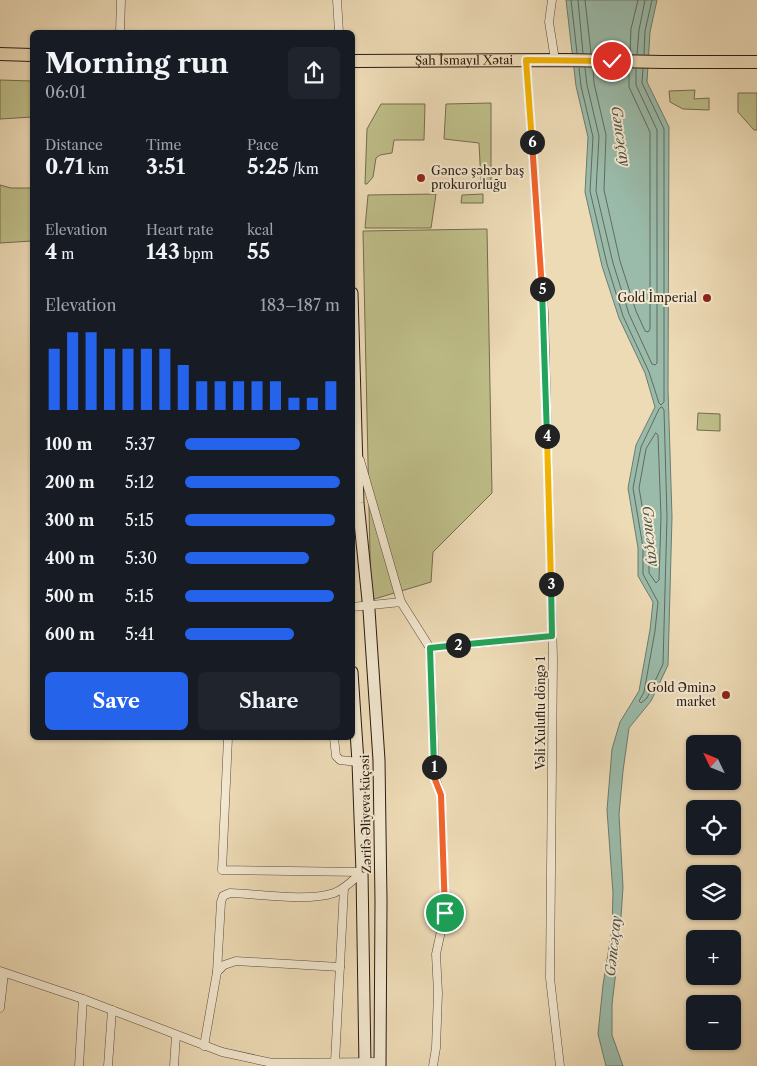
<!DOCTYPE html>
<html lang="en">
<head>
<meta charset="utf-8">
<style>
	body { margin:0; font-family:"Libre Caslon Text",serif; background:#20242c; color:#f1f3f6; height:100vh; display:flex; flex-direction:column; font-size:19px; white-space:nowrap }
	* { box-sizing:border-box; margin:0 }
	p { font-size:16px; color:#9ea1a6 }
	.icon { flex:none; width:28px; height:28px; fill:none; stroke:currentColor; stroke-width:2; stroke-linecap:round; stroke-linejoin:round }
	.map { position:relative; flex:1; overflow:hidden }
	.drawer { position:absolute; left:30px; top:30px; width:325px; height:710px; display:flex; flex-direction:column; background:#171b24; border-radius:8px; box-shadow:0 1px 4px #0004 }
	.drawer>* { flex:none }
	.needle { width:32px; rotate:313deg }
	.tools { position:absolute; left:686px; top:735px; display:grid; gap:10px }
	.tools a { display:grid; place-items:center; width:55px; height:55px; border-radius:8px; background:#171b24; box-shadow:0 1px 4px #0004; font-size:25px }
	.pin { position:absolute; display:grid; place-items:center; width:42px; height:42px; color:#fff; margin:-21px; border:2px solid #fff; border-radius:50%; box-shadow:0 1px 5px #0007 }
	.km { position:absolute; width:25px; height:25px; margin:-12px; border-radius:50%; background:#222; color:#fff; font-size:14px; line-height:25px; text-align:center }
	.round { display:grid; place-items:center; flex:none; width:52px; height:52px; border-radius:8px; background:#20242c }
	.head { display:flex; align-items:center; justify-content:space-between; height:85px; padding:0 15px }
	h1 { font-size:28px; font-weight:700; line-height:38px }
	.metrics { display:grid; grid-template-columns:repeat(3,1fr); gap:8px; height:85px; padding:5px 15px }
	.metrics div { display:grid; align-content:center }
	.metrics b { font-size:21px; font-weight:700 }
	.metrics small { font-size:14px; font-weight:400 }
	.metrics p { font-size:14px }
	.chart { height:140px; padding:10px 15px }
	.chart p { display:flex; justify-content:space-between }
	.chart svg { width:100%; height:90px; margin-top:5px; stroke:#2563eb; stroke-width:6 }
	.cta { display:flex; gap:10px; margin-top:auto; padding:10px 15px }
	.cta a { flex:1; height:58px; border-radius:8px; background:#2563eb; color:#fff; font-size:20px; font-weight:700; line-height:58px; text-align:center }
	.cta a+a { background:#20242c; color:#f1f3f6 }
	ul { padding:0 15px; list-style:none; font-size:16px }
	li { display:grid; grid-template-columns:80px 60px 1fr; align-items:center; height:38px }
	li i { height:12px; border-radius:6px; background:#2563eb }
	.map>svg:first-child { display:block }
</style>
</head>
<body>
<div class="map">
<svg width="757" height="1066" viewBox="0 0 757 1066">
	<rect width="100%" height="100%" fill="#eddbb6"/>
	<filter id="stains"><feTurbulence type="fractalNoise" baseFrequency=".004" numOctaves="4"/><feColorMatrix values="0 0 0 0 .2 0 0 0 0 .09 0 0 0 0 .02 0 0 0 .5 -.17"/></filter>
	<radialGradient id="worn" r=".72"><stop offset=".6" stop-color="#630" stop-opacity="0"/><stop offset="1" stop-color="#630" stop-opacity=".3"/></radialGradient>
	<!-- green -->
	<g fill="#bebe89" stroke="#746c4e">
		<path d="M0,80l32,1v36l-32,2z"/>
		<path d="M695,90l-1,9 15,-1v12l-26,-1 -13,-7 -1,-11z"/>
		<path d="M738,93h19v37h-3l-16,-18z"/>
		<path d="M491,103v79h-10l-2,-39 -35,-4 2,-35z"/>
		<path d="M381,104h44l-1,36h-30l-2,13 -12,2 -4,3 -3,19 -6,7h-2l2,-55z"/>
		<path d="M0,185l11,3h21v53l-32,2z"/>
		<path d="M436,194l-5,34h-66l3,-33z"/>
		<path d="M483,194v9h-22l1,-8z"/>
		<path d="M487,229l5,264 -59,59 -2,30 -60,18 -8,-369z"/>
		<path d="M698,413l22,1v17l-23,-1z"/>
	</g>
	<!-- water -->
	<path fill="#9abbaa" stroke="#6d7b6e" d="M566,0h91l-7,32 -3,50 22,45 -1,262 4,128 -4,148 -17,36 -22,27 -6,43 -4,43 4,73 -4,60 -7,57v31l11,31h-17l-8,-32 5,-49 9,-56 1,-36 -6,-83 5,-61 8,-27 19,-31 11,-61 3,-28 -15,-26v-28l-10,-60 8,-43 19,-38 -10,-34 -26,-55 -17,-52 -17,-74 3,-55 -12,-51z"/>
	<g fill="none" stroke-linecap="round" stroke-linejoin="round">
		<!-- shore -->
		<g stroke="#626a5e" stroke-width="1">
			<path d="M571,0l6,53"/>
			<path d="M578,0l5,53"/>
			<path d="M585,0l6,53"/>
			<path d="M630,54l1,-25 7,-29"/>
			<path d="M637,54l2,-24 6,-30"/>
			<path d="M644,54l1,-23 7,-31"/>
			<path d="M579,68l2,18 12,51 -3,54 17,73 16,52 26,56 10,31 2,2 3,-3v-273l-22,-46 1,-14"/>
			<path d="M585,68l2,17 12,51 -3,55 17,72 16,51 23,50 3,1 2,-2v-233l-21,-45v-16"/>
			<path d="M593,68l1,15 12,52 -2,55 16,71 16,50 9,20 3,1 2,-3v-197l-21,-45v-18"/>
			<path d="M662,407l2,3 3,107 -4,147 -16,34 -6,5 -2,-2 5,-9 11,-61 3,-29 -15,-28v-27l-10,-59 8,-41 18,-38z"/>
			<path d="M656,433l2,2 3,82 -2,63 -3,3 -7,-10v-27l-10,-58 7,-39z"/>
		</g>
		<!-- street casing -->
		<g stroke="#5b4a3c" stroke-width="9">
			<g id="street">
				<path d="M337,0l2,32"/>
				<path d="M552,0l-3,22 6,38"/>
				<path d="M120,32l1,-32"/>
				<path d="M526,59l18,254 9,346 -3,319 10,88"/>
				<path d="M360,460l41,142"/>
				<path d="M352,607l49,-5 29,46 122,-12"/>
				<path d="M430,648l5,129 6,18 4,118 -9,41 2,39 -2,55 -3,18"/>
				<path d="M228,738l-6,132 140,2"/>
				<path d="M334,738l2,18 4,4 18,2"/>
				<path d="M0,971l83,28 139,53 50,11 108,-1"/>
				<path d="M217,972l4,-70 2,-6 7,-3c29,1 78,9 104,0 11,-4 19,-13 28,-21"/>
				<path d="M0,1008l4,-35"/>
				<path d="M204,1046l13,-74 7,-7 12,-4 104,6"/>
				<path d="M335,1062l9,-174"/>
				<path d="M79,1066l4,-67"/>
				<path d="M108,1066l4,-56"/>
				<path d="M174,1066l2,-31"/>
			</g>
		</g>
		<!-- secondary casing -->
		<g stroke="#2a1a13" stroke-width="13">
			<g id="secondary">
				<path d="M352,293l6,210 11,107 10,150 2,141 -1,165"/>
				<path d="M352,672l6,90 4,110 3,194"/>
			</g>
		</g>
		<!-- primary casing -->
		<g stroke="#2a1a13" stroke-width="14">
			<g id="primary">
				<path d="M0,54l32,1"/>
				<path id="s1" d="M352,61l214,-1 96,2h95"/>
			</g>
		</g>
		<!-- street -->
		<use href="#street" stroke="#f3e8d0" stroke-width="8"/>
		<!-- secondary -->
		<use href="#secondary" stroke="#f3e8d0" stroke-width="11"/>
		<!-- primary -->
		<use href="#primary" stroke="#eddbb6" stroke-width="12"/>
	</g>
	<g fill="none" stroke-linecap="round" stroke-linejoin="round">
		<!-- split-1 casing -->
		<g stroke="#fff" stroke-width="10">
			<path id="split-1" d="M434,767v10l7,18 4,118"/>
		</g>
		<!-- split-2 casing -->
		<g stroke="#fff" stroke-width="10">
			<path id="split-2" d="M434,767l-4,-119 28,-3"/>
		</g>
		<!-- split-3 casing -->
		<g stroke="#fff" stroke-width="10">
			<path id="split-3" d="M458,645l94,-9 -1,-52"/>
		</g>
		<!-- split-4 casing -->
		<g stroke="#fff" stroke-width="10">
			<path id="split-4" d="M547,436l4,148"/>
		</g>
		<!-- split-5 casing -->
		<g stroke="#fff" stroke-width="10">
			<path id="split-5" d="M542,289l5,147"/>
		</g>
		<!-- split-6 casing -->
		<g stroke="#fff" stroke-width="10">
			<path id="split-6" d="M532,142l10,147"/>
		</g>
		<!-- split-7 casing -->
		<g stroke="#fff" stroke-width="10">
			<path id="split-7" d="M532,142l-6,-82 86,1"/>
		</g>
		<!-- split-1 -->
		<use href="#split-1" stroke="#f0652b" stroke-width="6"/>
		<!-- split-2 -->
		<use href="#split-2" stroke="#22a559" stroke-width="6"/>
		<!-- split-3 -->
		<use href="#split-3" stroke="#22a559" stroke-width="6"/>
		<!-- split-4 -->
		<use href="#split-4" stroke="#f5b400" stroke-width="6"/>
		<!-- split-5 -->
		<use href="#split-5" stroke="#22a559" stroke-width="6"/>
		<!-- split-6 -->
		<use href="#split-6" stroke="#f0652b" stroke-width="6"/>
		<!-- split-7 -->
		<use href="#split-7" stroke="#f5b400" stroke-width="6"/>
	</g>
	<!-- markers -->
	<g fill="#8f2418" stroke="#f3e8d0" stroke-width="2">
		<circle cx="421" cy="178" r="5"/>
		<circle cx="707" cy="298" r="5"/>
		<circle cx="726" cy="695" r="5"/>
	</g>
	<g text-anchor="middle" stroke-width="4" stroke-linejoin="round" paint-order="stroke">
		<!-- street labels -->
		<g font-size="12" fill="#2a1a13" stroke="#f3e8d0">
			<text dy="4" stroke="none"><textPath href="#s1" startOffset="112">Şah İsmayıl Xətai</textPath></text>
			<text transform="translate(541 713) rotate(-90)" y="4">Vəli Xuluflu döngə 1</text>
			<text transform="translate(366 814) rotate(-91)" y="4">Zərifə Əliyeva küçəsi</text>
		</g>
		<!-- poi labels -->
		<g font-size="12" fill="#2a1a13" stroke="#f3e8d0" text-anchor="end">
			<text x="431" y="175" text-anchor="start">Gəncə şəhər baş<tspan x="431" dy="14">prokurorluğu</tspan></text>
			<text x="697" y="302">Gold İmperial</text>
			<text x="716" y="692">Gold Əminə<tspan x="716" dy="14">market</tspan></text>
		</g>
		<!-- water labels -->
		<g font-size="14" font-style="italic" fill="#515248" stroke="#f3e8d0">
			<text transform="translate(621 136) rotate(81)" y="5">Gəncəçay</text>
			<text transform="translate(651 536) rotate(83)" y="5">Gəncəçay</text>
			<text transform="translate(613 946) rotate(-84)" y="5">Gəncəçay</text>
		</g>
	</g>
	<rect width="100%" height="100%" filter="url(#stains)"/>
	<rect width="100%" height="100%" fill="url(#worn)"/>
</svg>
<div class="tools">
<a><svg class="needle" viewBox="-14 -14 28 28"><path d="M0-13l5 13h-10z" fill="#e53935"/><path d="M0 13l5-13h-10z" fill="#9ea1a6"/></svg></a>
<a><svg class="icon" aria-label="locate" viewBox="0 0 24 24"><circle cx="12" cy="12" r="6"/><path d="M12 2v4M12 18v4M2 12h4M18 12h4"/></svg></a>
<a><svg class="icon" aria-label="layers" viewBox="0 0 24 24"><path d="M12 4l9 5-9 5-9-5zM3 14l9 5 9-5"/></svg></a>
<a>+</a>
<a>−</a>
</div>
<div class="pin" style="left:445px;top:913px;background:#1e9e55"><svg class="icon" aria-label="arrive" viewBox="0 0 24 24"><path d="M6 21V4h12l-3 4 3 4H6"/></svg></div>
<div class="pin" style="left:612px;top:61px;background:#d93025"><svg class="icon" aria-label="check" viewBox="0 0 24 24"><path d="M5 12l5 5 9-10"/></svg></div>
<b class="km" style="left:434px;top:767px">1</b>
<b class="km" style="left:458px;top:645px">2</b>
<b class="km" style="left:551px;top:584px">3</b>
<b class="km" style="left:547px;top:436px">4</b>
<b class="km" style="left:542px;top:289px">5</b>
<b class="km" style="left:532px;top:142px">6</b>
<section class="drawer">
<div class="head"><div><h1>Morning run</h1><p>06:01</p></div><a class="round"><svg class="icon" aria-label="share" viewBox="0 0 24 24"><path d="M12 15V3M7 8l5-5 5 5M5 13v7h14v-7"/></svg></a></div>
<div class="metrics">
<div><p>Distance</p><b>0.71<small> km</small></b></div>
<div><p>Time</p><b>3:51</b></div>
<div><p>Pace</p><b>5:25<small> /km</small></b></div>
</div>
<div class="metrics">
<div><p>Elevation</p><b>4<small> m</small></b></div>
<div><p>Heart rate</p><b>143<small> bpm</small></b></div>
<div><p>kcal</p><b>55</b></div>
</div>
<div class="chart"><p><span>Elevation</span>183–187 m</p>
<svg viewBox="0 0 160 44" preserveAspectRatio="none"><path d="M5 44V14M15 44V6M25 44V6M35 44V14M45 44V14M55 44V14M65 44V14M75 44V22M85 44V30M95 44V30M105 44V30M115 44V30M125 44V30M135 44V38M145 44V38M155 44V30"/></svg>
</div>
<ul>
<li><b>100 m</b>5:37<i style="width:74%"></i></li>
<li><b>200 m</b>5:12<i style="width:100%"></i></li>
<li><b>300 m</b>5:15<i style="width:97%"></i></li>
<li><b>400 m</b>5:30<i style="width:80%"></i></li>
<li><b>500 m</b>5:15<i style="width:96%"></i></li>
<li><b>600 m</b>5:41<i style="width:70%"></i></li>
</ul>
<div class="cta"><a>Save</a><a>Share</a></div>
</section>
</div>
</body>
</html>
